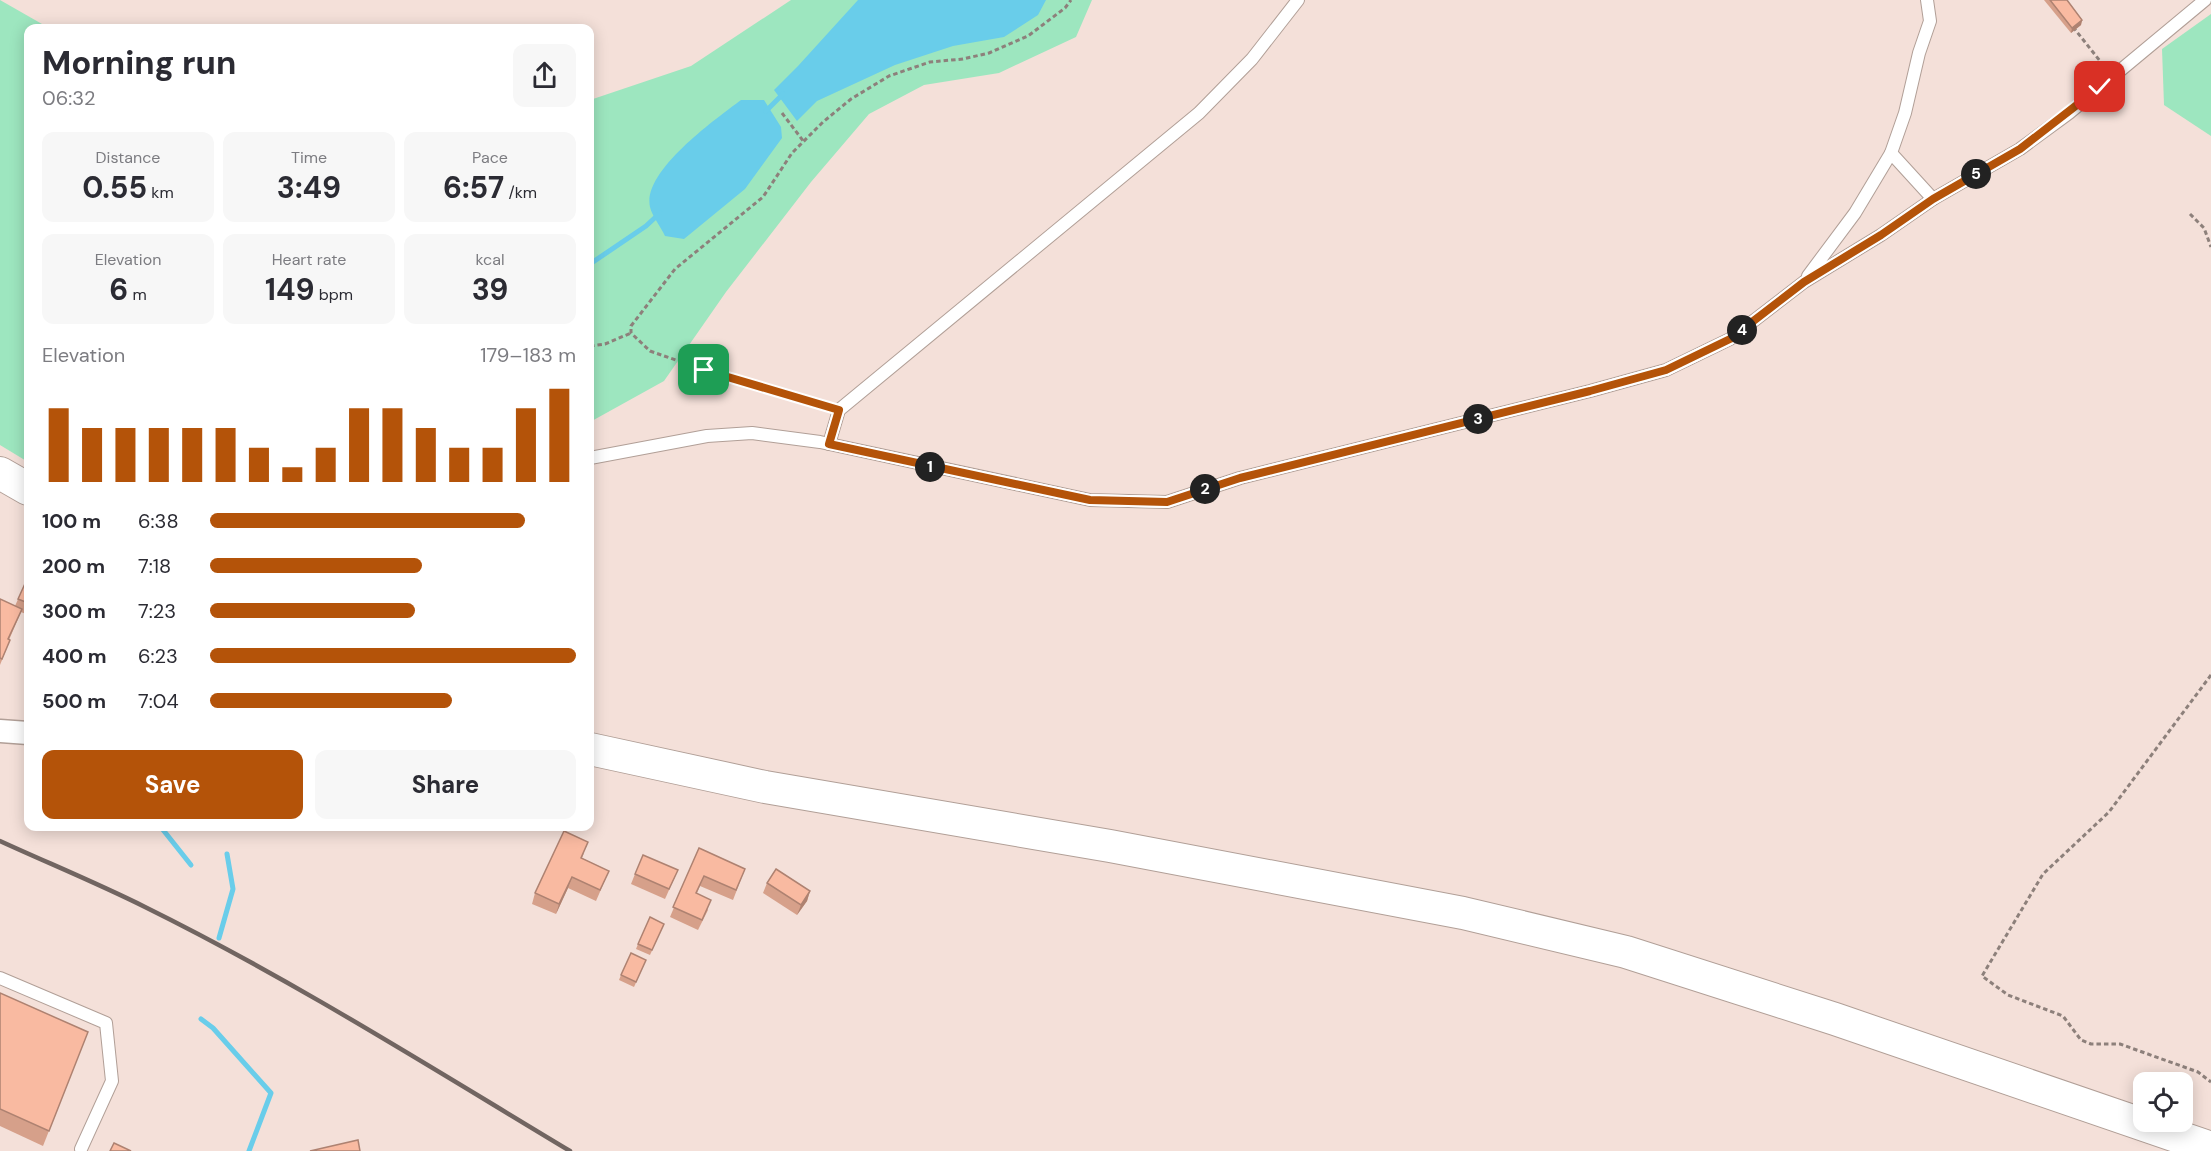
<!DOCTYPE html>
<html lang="en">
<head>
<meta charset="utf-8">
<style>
	body { margin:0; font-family:"DM Sans",sans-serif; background:#f7f7f7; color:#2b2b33; height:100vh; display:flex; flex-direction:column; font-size:22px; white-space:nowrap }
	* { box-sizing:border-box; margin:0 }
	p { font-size:20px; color:#7c7c81 }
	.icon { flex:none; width:33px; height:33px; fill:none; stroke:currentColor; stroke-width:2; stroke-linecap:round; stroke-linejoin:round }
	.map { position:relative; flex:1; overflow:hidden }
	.sheet { position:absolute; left:24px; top:24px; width:570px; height:807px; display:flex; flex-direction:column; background:#fff; border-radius:12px; box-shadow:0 3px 15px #0003 }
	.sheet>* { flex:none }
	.tools { position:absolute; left:2133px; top:1072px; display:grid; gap:12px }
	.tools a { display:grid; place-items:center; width:60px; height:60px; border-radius:12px; background:#fff; box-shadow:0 3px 15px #0003; font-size:30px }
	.pin { position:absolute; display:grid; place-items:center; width:51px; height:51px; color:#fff; margin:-26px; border-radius:12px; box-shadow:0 3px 9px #0006 }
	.km { position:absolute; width:30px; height:30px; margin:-15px; border-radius:50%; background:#222; color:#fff; font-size:16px; line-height:30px; text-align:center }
	.round { display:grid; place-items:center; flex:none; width:63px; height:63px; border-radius:12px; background:#f7f7f7 }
	.overview { display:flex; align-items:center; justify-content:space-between; height:102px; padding:0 18px }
	h1 { font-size:33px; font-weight:700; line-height:45px }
	.metrics { display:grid; grid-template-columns:repeat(3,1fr); gap:9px; height:102px; padding:6px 18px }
	.metrics div { display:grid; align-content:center; border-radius:12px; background:#f7f7f7; text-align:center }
	.metrics b { font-size:30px; font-weight:700 }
	.metrics small { font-size:16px; font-weight:400 }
	.metrics p { font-size:16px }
	.chart { height:168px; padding:12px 18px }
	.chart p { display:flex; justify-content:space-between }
	.chart svg { width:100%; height:108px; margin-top:6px; stroke:#b45309; stroke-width:6 }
	.action { display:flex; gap:12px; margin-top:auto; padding:12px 18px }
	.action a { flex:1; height:69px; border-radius:12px; background:#b45309; color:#fff; font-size:24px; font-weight:700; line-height:69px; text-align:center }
	.action a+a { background:#f7f7f7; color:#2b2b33 }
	ul { padding:0 18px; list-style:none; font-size:20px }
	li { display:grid; grid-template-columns:96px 72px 1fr; align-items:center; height:45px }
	li i { height:15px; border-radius:8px; background:#b45309 }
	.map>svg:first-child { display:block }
</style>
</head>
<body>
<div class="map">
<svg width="2211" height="1151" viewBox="0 0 2211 1151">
	<rect width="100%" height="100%" fill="#f4e0d9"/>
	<!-- green -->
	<g fill="#9de6bf">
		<path d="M0,0l49,28h-21v434l-28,-17z"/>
		<path d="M791,0h301l-16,37 -77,36 -75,12 -55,29 -58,68 -85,110 -62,89 -74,41v-322l101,-34z"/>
		<path d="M2211,14v122l-47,-31 -2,-56z"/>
	</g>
	<!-- water -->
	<g fill="#69cdea">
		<path d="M858,0h188l-8,15 -34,22 -51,9 -58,19 -78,36 -20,20 -23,-31 24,-24z"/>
		<path d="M741,100h23l17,27 1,11 -37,51 -61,50 -19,-3c-4,-9 -13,-20 -15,-29 -8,-36 66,-88 91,-107z"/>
	</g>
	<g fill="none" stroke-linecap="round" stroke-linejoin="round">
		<!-- stream -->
		<g stroke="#69cdea" stroke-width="5">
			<path d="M766,111l17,-17"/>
			<path d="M590,264l56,-38 14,-13"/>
			<path d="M160,826l31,39"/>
			<path d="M219,938l14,-49 -6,-35"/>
			<path d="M201,1019l12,9 58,65 -22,58"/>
		</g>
		<!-- lane casing -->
		<g stroke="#b19f97" stroke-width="14">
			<g id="lane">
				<path d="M1891,153l42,46"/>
				<path d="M1808,276l47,-63 36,-60 14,-40 14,-60 11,-32 -3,-21"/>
				<path d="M829,444l10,-34 360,-297 53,-54 46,-59"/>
				<path d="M590,458l117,-22 45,-3 68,9 270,58 77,2 73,-24 350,-87 76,-21 64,-31 74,-57 77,-47 52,-36 87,-50 49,-36 136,-113"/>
				<path d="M0,978l106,45 6,58 -31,68"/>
			</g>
		</g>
		<!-- street casing -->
		<g stroke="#b19f97" stroke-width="25">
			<path id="street" d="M0,731l28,2"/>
		</g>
		<!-- secondary casing -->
		<g stroke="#b19f97" stroke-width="34">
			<g id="secondary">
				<path d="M0,473l28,16"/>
				<path d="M590,749l175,38 345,59 353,67 163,39 209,67 376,129"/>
			</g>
		</g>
		<!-- path -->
		<g stroke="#8d807b" stroke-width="3" stroke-dasharray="4.5 3" stroke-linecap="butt">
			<path d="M2073,27l31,39"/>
			<path d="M782,113l22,29"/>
			<path d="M2190,214l14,14 7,19"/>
			<path d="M590,346l15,-2 26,-11"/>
			<path d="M826,406l-122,-36 -54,-19 -19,-18v-7l44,-57 88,-72 29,-44 31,-31 28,-23 38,-23 41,-14 33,-3 26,-6 39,-17 37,-28 6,-8"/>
			<path d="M2211,675l-102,137 -66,62 -61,102 26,19 55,21 18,24 10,4h29l78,28 13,10"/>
		</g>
		<!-- lane -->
		<use href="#lane" stroke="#fff" stroke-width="12"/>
		<!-- street -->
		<use href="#street" stroke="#fff" stroke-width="22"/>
		<!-- secondary -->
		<use href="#secondary" stroke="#fff" stroke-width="32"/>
		<!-- rail -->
		<path stroke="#716561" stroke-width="4.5" d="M0,841c48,22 97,42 145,66 146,72 285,160 425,244"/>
	</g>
	<!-- wall -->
	<g fill="#d6a08a">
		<path d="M2044,0h23l15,20 -1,5 -10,8z"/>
		<path d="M28,577v38l-7,-3 -12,28h1l-10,25v-66l15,7z"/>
		<path d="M699,848l46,21 -12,31 -33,-14 -3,7 11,17 -10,20 -28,-13z"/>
		<path d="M584,853l-2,5 27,13 -13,30 -28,-13 -12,26 -24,-10 3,-11z"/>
		<path d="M678,870l-13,29 -34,-15 4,-10z"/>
		<path d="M767,883l43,8 -3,10 -10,14 -34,-22z"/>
		<path d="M664,924l-14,31 -14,-6 2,-5z"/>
		<path d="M644,965l-10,22 -15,-7 2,-5z"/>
		<path d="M0,993l88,39 -45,114 -43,-20z"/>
	</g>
	<!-- shaded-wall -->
	<g fill="#ae8271">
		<path d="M2082,20l-1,5 -10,8 1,-5z"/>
		<path d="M572,877l-4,11 -12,26 3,-10z"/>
		<path d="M810,891l-3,10 -10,14 4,-10z"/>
	</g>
	<!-- building -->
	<g fill="#f9baa1" stroke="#ae8271" stroke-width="1.5">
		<path d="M2050,0h17l15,20 -10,8z"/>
		<path d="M28,577v26l-10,-4z"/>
		<path d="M0,599l22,10 -14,30 2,1 -8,19 -2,-1z"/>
		<path d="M564,831l24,11 -7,16 28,13 -9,19 -28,-13 -13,27 -24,-11z"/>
		<path d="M699,848l46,21 -9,21 -32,-14 -8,17 15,7 -9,20 -29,-13z"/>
		<path d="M643,855l35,15 -9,19 -34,-15z"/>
		<path d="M776,869l34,22 -9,14 -34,-22z"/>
		<path d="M650,917l14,7 -12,26 -14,-6z"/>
		<path d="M631,953l15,7 -10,22 -15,-7z"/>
		<path d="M0,993l88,39 -39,99 -49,-22z"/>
		<path d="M358,1140l2,11h-50z"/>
		<path d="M114,1143l17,8h-21z"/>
	</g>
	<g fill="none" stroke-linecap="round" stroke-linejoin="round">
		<!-- route casing -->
		<g stroke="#fff" stroke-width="12">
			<path id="route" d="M704,370l135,40 -10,34 261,56 77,2 73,-24 350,-87 76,-21 64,-31 74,-57 77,-47 52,-36 87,-50 80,-62"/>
		</g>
		<!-- route -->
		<use href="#route" stroke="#b45309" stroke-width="8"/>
	</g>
</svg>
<div class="tools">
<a><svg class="icon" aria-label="locate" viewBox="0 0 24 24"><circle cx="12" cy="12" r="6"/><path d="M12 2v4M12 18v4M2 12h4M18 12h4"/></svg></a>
</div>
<div class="pin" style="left:704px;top:370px;background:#1e9e55"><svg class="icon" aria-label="arrive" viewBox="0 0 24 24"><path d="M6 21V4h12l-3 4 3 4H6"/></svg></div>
<div class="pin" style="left:2100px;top:87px;background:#d93025"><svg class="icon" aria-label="check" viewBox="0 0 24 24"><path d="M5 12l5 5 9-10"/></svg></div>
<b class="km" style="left:930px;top:467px">1</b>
<b class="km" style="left:1205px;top:489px">2</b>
<b class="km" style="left:1478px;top:419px">3</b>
<b class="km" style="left:1742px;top:330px">4</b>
<b class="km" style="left:1976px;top:174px">5</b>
<section class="sheet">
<div class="overview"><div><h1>Morning run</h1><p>06:32</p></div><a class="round"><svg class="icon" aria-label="share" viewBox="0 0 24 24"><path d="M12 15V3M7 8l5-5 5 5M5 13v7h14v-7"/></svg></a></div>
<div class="metrics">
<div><p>Distance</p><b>0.55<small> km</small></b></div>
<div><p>Time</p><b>3:49</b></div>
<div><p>Pace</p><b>6:57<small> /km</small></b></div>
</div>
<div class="metrics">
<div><p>Elevation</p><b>6<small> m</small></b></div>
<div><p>Heart rate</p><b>149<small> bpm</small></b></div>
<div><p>kcal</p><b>39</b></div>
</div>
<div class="chart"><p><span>Elevation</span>179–183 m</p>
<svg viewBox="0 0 160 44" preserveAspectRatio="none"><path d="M5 44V14M15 44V22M25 44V22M35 44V22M45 44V22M55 44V22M65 44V30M75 44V38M85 44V30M95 44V14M105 44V14M115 44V22M125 44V30M135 44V30M145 44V14M155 44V6"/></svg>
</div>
<ul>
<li><b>100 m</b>6:38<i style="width:86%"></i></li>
<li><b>200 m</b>7:18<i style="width:58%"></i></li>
<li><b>300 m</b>7:23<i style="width:56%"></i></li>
<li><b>400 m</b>6:23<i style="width:100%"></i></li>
<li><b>500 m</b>7:04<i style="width:66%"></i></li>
</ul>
<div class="action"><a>Save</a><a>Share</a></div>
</section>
</div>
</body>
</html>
